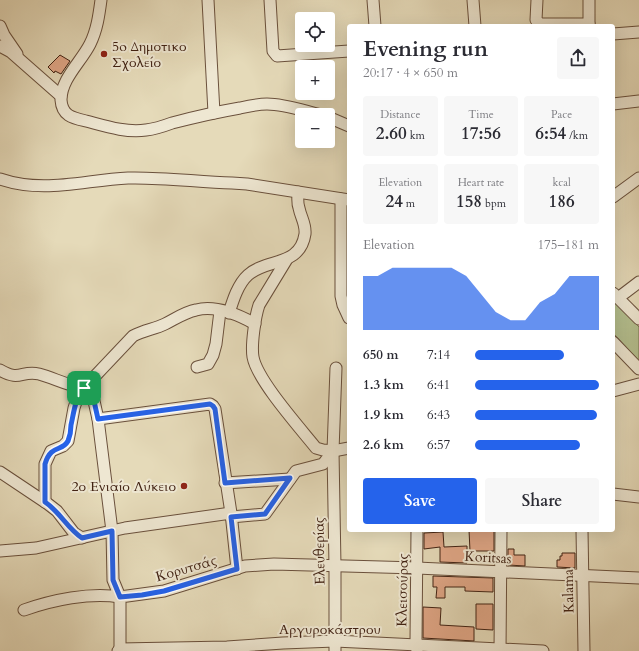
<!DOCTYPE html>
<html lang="en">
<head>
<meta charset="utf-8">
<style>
	body { margin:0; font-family:Cardo,serif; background:#f7f7f7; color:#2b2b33; height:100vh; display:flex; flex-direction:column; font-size:15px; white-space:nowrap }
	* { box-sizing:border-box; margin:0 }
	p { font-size:13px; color:#7c7c81 }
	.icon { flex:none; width:22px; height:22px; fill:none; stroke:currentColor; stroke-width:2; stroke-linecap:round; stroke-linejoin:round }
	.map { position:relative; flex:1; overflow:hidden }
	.details { position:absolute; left:347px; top:24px; width:268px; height:508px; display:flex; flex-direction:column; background:#fff; border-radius:4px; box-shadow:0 4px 16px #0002 }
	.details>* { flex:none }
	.controls { position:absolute; left:295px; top:12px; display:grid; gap:8px }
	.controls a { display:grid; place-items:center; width:40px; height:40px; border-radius:4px; background:#fff; box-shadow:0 4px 16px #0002; font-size:20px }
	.pin { position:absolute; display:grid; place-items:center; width:34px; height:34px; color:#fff; margin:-17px; border-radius:8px; box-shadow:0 2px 6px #0006 }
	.round { display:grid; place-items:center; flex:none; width:42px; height:42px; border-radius:4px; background:#f7f7f7 }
	.overview { display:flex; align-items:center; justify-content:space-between; height:68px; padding:0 16px }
	h1 { font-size:22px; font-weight:800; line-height:30px }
	.figures { display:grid; grid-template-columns:repeat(3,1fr); gap:6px; height:68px; padding:4px 16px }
	.figures div { display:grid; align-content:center; border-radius:4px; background:#f7f7f7; text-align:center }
	.figures b { font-size:17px; font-weight:800 }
	.figures small { font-size:11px; font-weight:400 }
	.figures p { font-size:11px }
	.chart { height:112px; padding:8px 16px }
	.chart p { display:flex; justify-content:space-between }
	.chart svg { width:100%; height:72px; margin-top:4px; fill:#2563eb; opacity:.7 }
	.primary-button { display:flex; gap:8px; margin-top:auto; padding:8px 16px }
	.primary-button a { flex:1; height:46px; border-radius:4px; background:#2563eb; color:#fff; font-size:16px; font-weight:800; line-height:46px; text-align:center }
	.primary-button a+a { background:#f7f7f7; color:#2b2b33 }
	ul { padding:0 16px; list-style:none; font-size:13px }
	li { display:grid; grid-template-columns:64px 48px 1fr; align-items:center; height:30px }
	li i { height:10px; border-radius:5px; background:#2563eb }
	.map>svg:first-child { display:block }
</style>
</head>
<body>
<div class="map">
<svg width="639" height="651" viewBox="0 0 639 651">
	<rect width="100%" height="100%" fill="#e5dab9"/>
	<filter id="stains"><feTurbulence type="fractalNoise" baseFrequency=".005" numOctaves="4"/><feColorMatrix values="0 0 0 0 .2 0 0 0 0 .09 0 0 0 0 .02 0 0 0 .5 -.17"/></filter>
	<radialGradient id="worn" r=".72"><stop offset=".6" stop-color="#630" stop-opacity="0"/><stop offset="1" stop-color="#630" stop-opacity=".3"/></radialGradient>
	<!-- green -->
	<path fill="#b4c090" stroke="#7a7152" d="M613,298l26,29v34l-26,-28z"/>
	<!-- building -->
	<g fill="#e1a787" stroke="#412213">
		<path d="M60,55l10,6 -9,13 -6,-3 -1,2 -6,-6z"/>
		<path d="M469,530h25v21h-24z"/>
		<path d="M443,532l1,15 23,-1v17l-27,-1v-15l-16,2v-16z"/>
		<path d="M508,549h6v6h11v11l-17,-1z"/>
		<path d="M562,553h13v15l-18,-1v-7h3v-4h2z"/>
		<path d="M433,576l60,2v14l-28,-1v-4h-20v11h-9l1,-11h-4z"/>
		<path d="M476,604h17v26l-17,-1z"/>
		<path d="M423,607l18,1 -1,17 34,2v14l-51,-3z"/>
	</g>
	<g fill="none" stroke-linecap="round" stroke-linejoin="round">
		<!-- minor casing -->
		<g stroke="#6a503c" stroke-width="13">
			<g id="minor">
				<path d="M101,0c-2,15 -4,30 -11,44 -9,18 -29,35 -29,56 1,16 12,18 25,21 19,5 40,12 60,9 9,-1 18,-4 26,-7 23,-6 45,-11 68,-15 9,-2 18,-4 27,-4 18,0 37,7 54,11"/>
				<path d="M208,0l6,113"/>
				<path d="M270,0l3,51 4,5 72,-5"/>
				<path d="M373,0l2,26"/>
				<path d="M473,0l2,26"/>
				<path d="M537,0l-1,20 4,4h49"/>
				<path d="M0,26l4,9 13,19"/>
				<path d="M589,26v-26"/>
				<path d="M613,34l26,-2"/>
				<path d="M0,46l11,6 50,44"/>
				<path d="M613,104l26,-3"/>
				<path d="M328,117l21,9"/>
				<path d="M0,179c44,15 84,1 128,-1 33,-1 70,4 104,5l15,1 102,16"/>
				<path d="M613,197l26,-19"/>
				<path d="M341,199v97l2,9 6,13"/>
				<path d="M287,259l-28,46c-4,12 -8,40 -6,52 4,23 47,71 63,91l7,2 10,1 3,-83"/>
				<path d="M613,293l26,26"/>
				<path d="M618,298l21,-16"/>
				<path d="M229,313c4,-13 9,-29 19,-38 19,-17 52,-8 57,-41 1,-10 -4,-16 -6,-26 -2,-5 -1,-10 -1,-16"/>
				<path d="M613,342l26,27"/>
				<path d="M197,367l11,-3 5,-9 3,-11 4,-33"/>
				<path d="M0,370c20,12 21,0 39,4 15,4 29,12 45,14l10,13 4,18 14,112 1,49 7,17c-30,-5 -68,3 -96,13"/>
				<path d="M613,391l26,-7"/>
				<path d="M98,419l112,-15 3,2 2,3 16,104 6,56"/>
				<path d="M333,451l2,115v85"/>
				<path d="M0,472l48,32 9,7 17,22 8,5"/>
				<path d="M225,483l65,-4"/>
				<path d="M613,494l26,3"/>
				<path d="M45,502v-38l6,-13 12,-5 5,-5 6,-33 5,-15 54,-57c11,-6 22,-7 32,-12 10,-5 20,-12 31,-14 19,-5 43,5 59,14"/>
				<path d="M231,517l34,-3 31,-43 27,-7 10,-13 16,-3"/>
				<path d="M582,530l2,121"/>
				<path d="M0,551l36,-3 89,-20 106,-15"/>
				<path d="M120,649v-52l44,-6 81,-25 29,-2 143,4 222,10"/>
				<path d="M118,651l2,-2 107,-2 56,-4 52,-2 208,10"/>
				<path d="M417,651l-1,-10 1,-111"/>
				<path d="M500,651l1,-121"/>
			</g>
		</g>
		<!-- minor -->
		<use href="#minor" stroke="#eee7d2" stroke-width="11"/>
	</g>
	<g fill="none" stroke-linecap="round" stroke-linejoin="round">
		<!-- route casing -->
		<g stroke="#fff" stroke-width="8">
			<path id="route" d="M84,388l10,13 4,18 112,-15 3,2 2,3 10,74 65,-5 -25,36 -34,3 6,52 -73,22 -22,4 -22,2 -7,-17 -1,-49 -30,7c-15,-10 -22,-26 -37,-36v-38c6,-20 17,-12 23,-23 2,-5 3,-11 3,-16 3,-13 4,-27 13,-37z"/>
		</g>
		<!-- route -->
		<use href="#route" stroke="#2563eb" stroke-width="5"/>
	</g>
	<!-- markers -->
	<g fill="#8f2418" stroke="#eee7d2" stroke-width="1.5">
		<circle cx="104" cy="54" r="4"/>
		<circle cx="184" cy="486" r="4"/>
	</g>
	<g text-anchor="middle" stroke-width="4" stroke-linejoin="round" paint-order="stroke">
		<!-- poi labels -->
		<g font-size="14" fill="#412213" stroke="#eee7d2" text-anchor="start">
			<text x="112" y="51">5o Δημοτικο<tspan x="112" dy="16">Σχολείο</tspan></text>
			<text x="176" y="491" text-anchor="end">2ο Ενιαίο Λύκειο</text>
		</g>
		<!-- street labels -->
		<g font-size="14" fill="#412213" stroke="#eee7d2">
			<text transform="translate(319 551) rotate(-91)" y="5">Ελευθερίας</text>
			<text transform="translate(488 557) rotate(3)" y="5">Koritsas</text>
			<text transform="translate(186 568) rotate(-16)" y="5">Κορυτσάς</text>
			<text transform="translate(402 590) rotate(-89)" y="5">Κλεισούρας</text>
			<text transform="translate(568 591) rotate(-91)" y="5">Kalama</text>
			<text x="330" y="634">Αργυροκάστρου</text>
		</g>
	</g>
	<rect width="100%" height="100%" filter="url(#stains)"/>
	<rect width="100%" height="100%" fill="url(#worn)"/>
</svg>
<div class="controls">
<a><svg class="icon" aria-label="locate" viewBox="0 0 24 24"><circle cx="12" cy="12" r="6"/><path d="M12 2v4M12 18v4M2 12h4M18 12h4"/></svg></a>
<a>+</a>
<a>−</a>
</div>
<div class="pin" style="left:84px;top:388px;background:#1e9e55"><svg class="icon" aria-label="arrive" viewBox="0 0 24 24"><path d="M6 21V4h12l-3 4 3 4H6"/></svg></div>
<section class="details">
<div class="overview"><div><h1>Evening run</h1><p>20:17 · 4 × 650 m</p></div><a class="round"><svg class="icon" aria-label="share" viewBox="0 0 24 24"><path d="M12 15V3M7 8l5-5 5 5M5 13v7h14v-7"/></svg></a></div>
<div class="figures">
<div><p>Distance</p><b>2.60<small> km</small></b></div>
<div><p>Time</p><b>17:56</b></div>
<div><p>Pace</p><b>6:54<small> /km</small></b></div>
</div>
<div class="figures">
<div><p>Elevation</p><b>24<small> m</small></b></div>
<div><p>Heart rate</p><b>158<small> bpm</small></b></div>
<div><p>kcal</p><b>186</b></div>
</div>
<div class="chart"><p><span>Elevation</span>175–181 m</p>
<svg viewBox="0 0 160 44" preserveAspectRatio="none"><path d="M0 44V11L10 11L20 6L30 6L40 6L50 6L60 6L70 11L80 22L90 33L100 38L110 38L120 27L130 22L140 11L150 11L160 11V44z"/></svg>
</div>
<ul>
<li><b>650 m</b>7:14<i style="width:72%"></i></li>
<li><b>1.3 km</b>6:41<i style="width:100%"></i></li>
<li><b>1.9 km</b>6:43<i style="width:98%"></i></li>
<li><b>2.6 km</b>6:57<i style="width:85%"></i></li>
</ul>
<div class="primary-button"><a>Save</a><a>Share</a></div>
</section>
</div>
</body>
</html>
